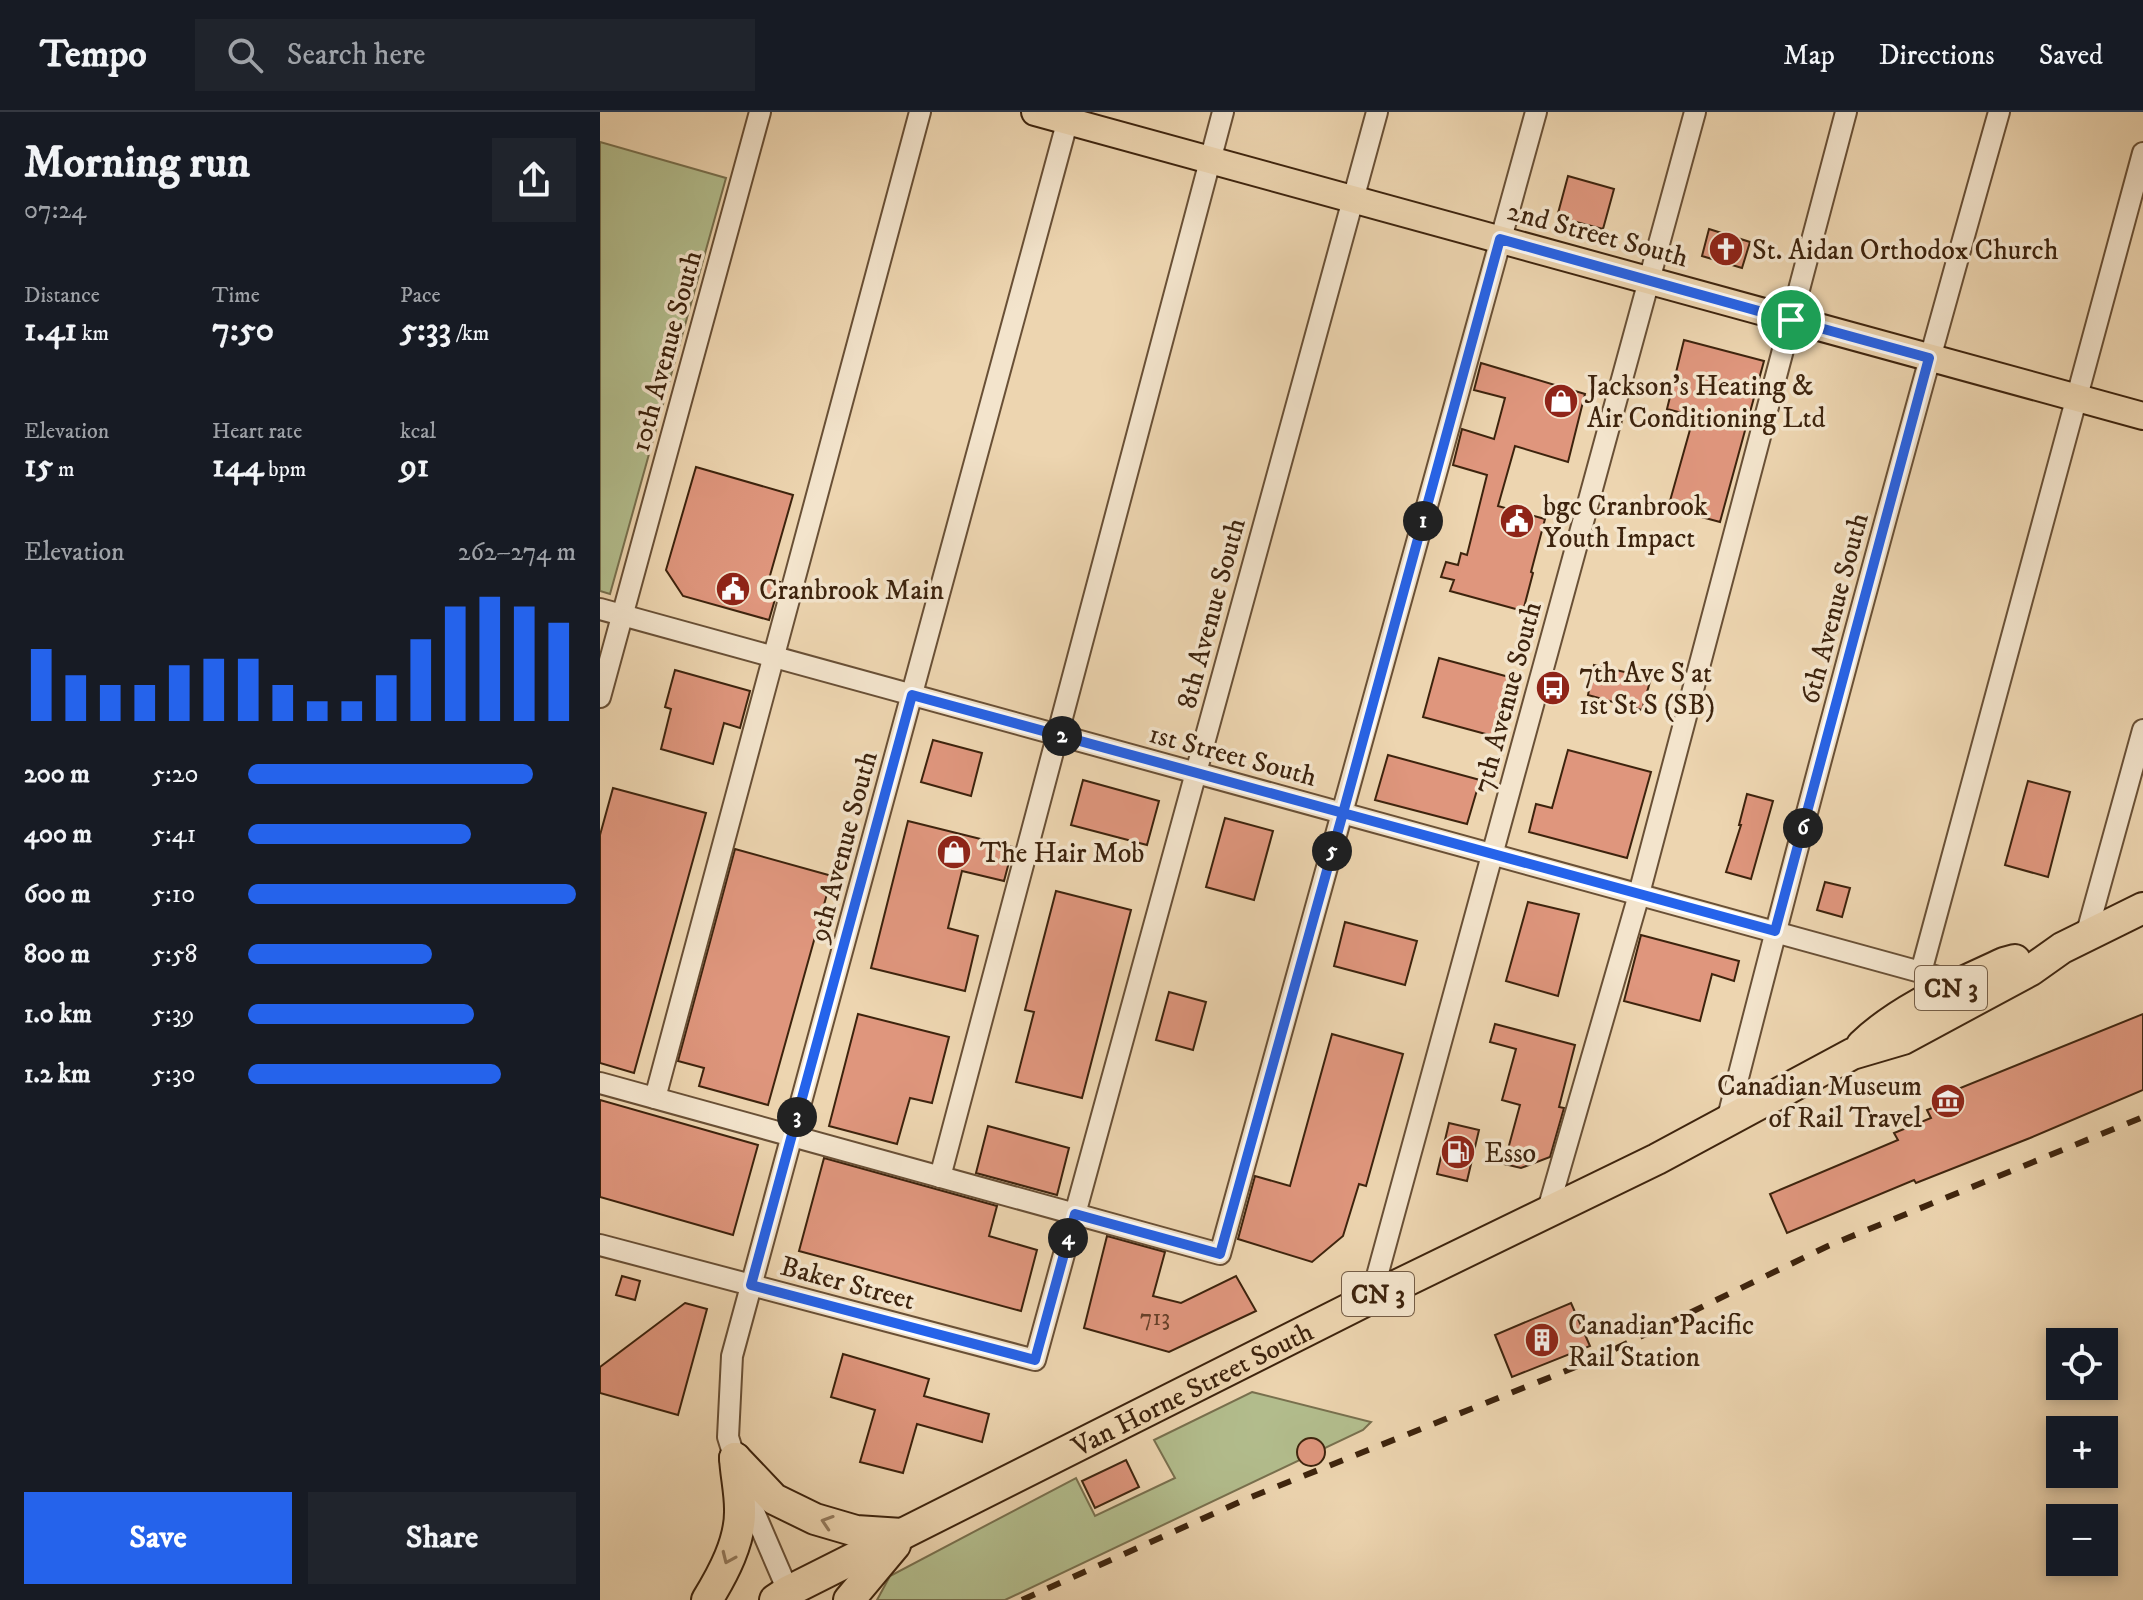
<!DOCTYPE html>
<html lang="en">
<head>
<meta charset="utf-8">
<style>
	body { margin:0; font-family:"IM FELL DW Pica",serif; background:#20242c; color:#f1f3f6; height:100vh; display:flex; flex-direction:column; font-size:30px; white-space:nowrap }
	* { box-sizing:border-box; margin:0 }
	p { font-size:26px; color:#9ea1a6 }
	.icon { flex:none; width:44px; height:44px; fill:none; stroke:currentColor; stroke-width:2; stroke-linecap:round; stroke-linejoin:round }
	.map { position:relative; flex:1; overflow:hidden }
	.drawer { display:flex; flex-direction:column; background:#171b24; width:600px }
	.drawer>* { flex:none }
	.fabs { position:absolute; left:1446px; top:1216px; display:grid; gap:16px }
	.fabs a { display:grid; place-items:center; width:72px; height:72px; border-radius:0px; background:#171b24; box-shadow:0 4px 12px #0003; font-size:40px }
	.pin { position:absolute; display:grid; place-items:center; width:68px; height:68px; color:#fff; margin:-34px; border:4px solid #fff; border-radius:50%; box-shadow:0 2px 8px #0007 }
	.km { position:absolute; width:40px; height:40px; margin:-20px; border-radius:50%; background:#222; color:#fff; font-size:22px; line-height:40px; text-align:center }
	.round { display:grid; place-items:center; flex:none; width:84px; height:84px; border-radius:0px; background:#20242c }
	.headline { display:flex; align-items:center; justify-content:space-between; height:136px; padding:0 24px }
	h1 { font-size:44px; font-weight:700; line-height:60px }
	.metrics { display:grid; grid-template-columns:repeat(3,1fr); gap:12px; height:136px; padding:8px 24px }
	.metrics div { display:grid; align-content:center }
	.metrics b { font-size:34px; font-weight:700 }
	.metrics small { font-size:22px; font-weight:400 }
	.metrics p { font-size:22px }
	.chart { height:224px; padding:16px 24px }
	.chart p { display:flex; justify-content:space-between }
	.chart svg { width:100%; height:144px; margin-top:8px; stroke:#2563eb; stroke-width:6 }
	.primary-button { display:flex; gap:16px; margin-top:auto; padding:16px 24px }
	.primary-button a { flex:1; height:92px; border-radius:0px; background:#2563eb; color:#fff; font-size:32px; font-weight:700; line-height:92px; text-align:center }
	.primary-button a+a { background:#20242c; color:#f1f3f6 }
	ul { padding:0 24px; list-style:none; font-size:26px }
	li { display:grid; grid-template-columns:128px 96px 1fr; align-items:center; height:60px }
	li i { height:20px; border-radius:10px; background:#2563eb }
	header { display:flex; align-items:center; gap:48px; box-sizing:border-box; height:112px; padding:0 40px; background:#171b24; border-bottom:2px solid #363941 }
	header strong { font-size:38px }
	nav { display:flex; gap:44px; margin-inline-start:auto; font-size:28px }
	.search { width:560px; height:72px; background:#20242c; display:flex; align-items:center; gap:20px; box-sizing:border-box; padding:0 28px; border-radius:0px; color:#9ea1a6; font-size:30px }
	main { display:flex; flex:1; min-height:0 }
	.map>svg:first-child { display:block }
</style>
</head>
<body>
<header>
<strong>Tempo</strong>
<div class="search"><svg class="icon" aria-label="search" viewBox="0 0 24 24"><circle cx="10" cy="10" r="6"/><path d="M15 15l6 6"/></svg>Search here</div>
<nav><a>Map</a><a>Directions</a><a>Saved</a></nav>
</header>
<main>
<section class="drawer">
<div class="headline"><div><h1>Morning run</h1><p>07:24</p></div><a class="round"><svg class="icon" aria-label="share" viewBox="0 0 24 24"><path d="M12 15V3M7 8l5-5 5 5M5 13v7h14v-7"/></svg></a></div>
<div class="metrics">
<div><p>Distance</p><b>1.41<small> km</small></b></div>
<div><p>Time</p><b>7:50</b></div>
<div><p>Pace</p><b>5:33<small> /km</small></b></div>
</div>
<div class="metrics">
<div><p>Elevation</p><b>15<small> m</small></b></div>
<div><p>Heart rate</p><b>144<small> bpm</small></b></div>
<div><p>kcal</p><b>91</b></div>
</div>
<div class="chart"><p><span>Elevation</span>262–274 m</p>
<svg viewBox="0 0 160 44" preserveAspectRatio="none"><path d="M5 44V22M15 44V30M25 44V33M35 44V33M45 44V27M55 44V25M65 44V25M75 44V33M85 44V38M95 44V38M105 44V30M115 44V19M125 44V9M135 44V6M145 44V9M155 44V14"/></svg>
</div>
<ul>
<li><b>200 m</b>5:20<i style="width:87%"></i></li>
<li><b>400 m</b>5:41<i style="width:68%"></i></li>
<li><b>600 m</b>5:10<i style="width:100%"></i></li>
<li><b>800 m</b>5:58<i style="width:56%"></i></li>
<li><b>1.0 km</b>5:39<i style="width:69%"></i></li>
<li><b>1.2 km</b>5:30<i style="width:77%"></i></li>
</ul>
<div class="primary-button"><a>Save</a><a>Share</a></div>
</section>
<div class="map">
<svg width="1543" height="1488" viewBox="0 0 1543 1488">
	<rect width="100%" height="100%" fill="#edd5b0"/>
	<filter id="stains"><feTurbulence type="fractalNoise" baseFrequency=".0025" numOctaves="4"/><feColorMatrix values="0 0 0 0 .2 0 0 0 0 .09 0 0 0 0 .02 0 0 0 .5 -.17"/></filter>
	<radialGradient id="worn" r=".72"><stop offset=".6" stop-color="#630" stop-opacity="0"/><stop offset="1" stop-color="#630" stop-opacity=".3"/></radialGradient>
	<!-- green -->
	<g fill="#b3be8e" stroke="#78704e" stroke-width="2">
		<path d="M0,30l126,36 -116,416 -10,-3z"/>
		<path d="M652,1280l119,30 -8,8 -358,170h-128l13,-24 186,-98 19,38 80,-38 -21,-38z"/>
	</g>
	<!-- building -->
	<g fill="#df967d" stroke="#3d230d" stroke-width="2">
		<path d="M968,64l46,13 -11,40 -46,-12z"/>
		<path d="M1109,117l41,13 -8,26 -40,-12z"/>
		<path d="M1084,228l80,21 -44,161 -52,-14 25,-89 -8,-2 1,-3 -19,-5z"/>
		<path d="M881,251l104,31 -17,68 -53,-16 -17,60 47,13 -14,53 2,1 -10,38 -73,-20 4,-11 -13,-3 5,-15 12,3 3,-12 6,2 20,-80 -34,-10 9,-36 32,10 11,-41 -31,-8z"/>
		<path d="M96,355l97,28 -24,84 11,3 -11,38 -86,-24 -17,-26z"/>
		<path d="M839,546l70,19 -16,59 -70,-19z"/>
		<path d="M994,553l57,13 -9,32 -54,-15z"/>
		<path d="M75,558l75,21 -10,37 -16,-5 -11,41 -52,-15 10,-40 -6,-2z"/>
		<path d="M333,628l49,13 -11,43 -50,-14z"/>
		<path d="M968,638l83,22 -24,86 -98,-26 7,-28 16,4z"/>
		<path d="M788,643l92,25 -13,44 -92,-24z"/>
		<path d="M483,668l76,21 -12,44 -76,-20z"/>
		<path d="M1428,669l42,11 -22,85 -43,-12z"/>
		<path d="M13,676l93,25 -72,260 -34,-10v-228z"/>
		<path d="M1147,682l26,7 -22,78 -25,-7 15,-47h-2z"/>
		<path d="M625,706l48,13 -19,69 -48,-13z"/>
		<path d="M308,709l105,26 -9,34 -42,-10 -14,57 30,8 -13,55 -94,-23z"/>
		<path d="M135,737l97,27 -64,229 -69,-19 5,-18 -26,-7z"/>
		<path d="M1225,770l25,6 -8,29 -25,-7z"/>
		<path d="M456,779l75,19 -49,188 -66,-16 18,-70 -9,-2z"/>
		<path d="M928,790l51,12 -21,82 -52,-15z"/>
		<path d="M745,810l72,19 -12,44 -71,-19z"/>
		<path d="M1041,823l98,26 -5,20 -22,-7 -12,47 -76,-20z"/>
		<path d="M569,880l37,10 -13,48 -37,-10z"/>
		<path d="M258,902l91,23 -17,66 -22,-5 -13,46 -68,-18z"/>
		<path d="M1543,902v76l-113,48 -114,45 -2,-3 -127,53 -17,-39 128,-54 -4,-7 37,-15 -4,-8 14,-5 -3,-8z"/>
		<path d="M895,912l80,21 -16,62 5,1 -14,49 -29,11 -17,-4 16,-59 -18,-5 14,-51 -26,-7z"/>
		<path d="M732,922l71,20 -37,132 -7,-2 -16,52 -31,26 -74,-23 17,-63 35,10z"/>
		<path d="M0,988l158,45 -25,90 -133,-38z"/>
		<path d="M849,1011l30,7 -12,51 -30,-7z"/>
		<path d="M388,1014l81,22 -12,47 -81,-22z"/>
		<path d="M224,1046l173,48 -8,30 48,14 -16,61 -222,-60z"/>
		<path d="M507,1124l58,16 -12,44 28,7 55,-27 20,35 -87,41 -85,-24z"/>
		<path d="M22,1164l18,5 -5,19 -19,-5z"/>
		<path d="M85,1191l22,6 -29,106 -78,-22v-26z"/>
		<path d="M971,1191l19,43 -78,31 -17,-42z"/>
		<path d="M243,1242l86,25 -5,17 65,18 -7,28 -65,-18 -14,49 -43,-11 15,-52 -44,-13z"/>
		<circle cx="711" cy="1340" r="14"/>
		<path d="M526,1348l13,27 -44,21 -13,-27z"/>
	</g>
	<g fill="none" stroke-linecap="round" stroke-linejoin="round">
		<!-- minor casing -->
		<g stroke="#695036" stroke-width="24">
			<g id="minor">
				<path d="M0,497l1364,375"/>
				<path d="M0,585l160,-585"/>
				<path d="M1486,824l57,-206"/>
				<path d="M1321,860l222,-819"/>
				<path d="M0,971l620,171 316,-1142"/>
				<path d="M55,986l265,-986"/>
				<path d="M1127,1009c86,-338 177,-674 272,-1009"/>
				<path d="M340,1065l283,-1065"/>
				<path d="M947,1101l89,-308 210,-793"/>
				<path d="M0,1133l435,115 342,-1248"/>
				<path d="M771,1186l324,-1186"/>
				<path d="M192,1488l-47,-109 -17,-54 4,-81 338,-1244"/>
			</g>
		</g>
		<!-- major casing -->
		<g stroke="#3d230d" stroke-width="30">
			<path id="major" d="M435,0l1108,304"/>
		</g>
		<!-- highway casing -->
		<g stroke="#3d230d" stroke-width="34">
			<g id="highway">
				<path d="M1262,933c40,-38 93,-59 142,-82l11,-3"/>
				<path d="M135,1346l39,41 41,20 41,12 46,3"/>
				<path d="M107,1488c16,-26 34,-59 33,-91 0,-17 -4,-34 -5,-51"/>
				<path id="s1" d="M175,1488l12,-8 586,-295 284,-138 195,-105 51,-15 128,-69 31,-22 81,-40"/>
				<path d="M249,1488l46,-55"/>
			</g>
		</g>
		<!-- minor -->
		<use href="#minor" stroke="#f3e4cc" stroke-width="20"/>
		<!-- major -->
		<use href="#major" stroke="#edd5b0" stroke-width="26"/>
		<!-- highway -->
		<use href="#highway" stroke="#edd5b0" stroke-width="30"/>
		<!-- rail -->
		<path stroke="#3d230d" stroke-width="6" stroke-dasharray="14 14" stroke-linecap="butt" d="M422,1488l224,-101 342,-137 240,-116 315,-129"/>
	</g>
	<!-- one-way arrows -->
	<defs><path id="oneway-chevron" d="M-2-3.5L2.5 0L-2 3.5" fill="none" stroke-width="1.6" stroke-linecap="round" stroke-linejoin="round" transform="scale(2)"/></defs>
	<g stroke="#957c5e">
		<use href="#oneway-chevron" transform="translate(227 1410) rotate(-162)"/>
		<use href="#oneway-chevron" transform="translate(128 1446) rotate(114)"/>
	</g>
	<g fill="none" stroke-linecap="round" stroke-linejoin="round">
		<!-- route casing -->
		<g stroke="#fff" stroke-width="16">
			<path id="route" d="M1191,208l-291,-81 -157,574 -431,-118 -161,590 284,75 40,-146 145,40 123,-441 432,118 154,-573 -138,-38"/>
		</g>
		<!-- route -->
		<use href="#route" stroke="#2563eb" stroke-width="10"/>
	</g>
	<!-- icons -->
	<defs>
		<g id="church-disc" transform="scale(1.8)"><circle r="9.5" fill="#8f2418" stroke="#f3e4cc"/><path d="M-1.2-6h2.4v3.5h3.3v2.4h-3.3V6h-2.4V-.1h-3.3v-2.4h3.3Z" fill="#fff"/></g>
		<g id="shop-disc" transform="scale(1.8)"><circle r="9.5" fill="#8f2418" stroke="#f3e4cc"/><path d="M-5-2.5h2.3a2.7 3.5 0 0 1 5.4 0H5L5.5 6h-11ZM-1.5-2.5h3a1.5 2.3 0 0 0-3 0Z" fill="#fff"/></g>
		<g id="civic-disc" transform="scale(1.8)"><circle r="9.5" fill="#8f2418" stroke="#f3e4cc"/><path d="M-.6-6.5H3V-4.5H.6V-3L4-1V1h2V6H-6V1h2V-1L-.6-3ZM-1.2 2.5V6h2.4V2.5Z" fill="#fff"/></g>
		<g id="bus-disc" transform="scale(1.8)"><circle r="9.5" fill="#8f2418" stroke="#f3e4cc"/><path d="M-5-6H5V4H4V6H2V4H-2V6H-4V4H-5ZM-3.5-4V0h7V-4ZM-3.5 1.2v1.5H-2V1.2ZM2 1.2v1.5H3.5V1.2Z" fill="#fff"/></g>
		<g id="museum-disc" transform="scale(1.8)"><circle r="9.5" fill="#8f2418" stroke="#f3e4cc"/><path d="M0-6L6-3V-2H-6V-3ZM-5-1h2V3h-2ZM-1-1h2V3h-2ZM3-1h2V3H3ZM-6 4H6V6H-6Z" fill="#fff"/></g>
		<g id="fuel-disc" transform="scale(1.8)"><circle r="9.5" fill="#8f2418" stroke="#f3e4cc"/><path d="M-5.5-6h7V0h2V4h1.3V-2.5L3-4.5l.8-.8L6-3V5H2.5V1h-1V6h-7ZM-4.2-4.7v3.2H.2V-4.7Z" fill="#fff"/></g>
		<g id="building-disc" transform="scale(1.8)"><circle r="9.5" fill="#8f2418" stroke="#f3e4cc"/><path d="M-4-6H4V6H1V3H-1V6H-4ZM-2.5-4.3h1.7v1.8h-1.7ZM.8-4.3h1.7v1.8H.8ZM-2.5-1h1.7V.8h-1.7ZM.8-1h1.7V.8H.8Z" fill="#fff"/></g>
	</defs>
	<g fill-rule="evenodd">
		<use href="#church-disc" x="1126" y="137"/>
		<use href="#shop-disc" x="961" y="289"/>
		<use href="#civic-disc" x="917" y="409"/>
		<use href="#civic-disc" x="133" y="477"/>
		<use href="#bus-disc" x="953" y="576"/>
		<use href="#shop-disc" x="354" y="740"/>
		<use href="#museum-disc" x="1348" y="989"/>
		<use href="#fuel-disc" x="858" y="1040"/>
		<use href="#building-disc" x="942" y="1228"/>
	</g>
	<g text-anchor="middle" stroke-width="7" stroke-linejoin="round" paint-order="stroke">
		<!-- number labels -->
		<g font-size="24" fill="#664029">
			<text x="555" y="1213">713</text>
		</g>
		<!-- shield labels -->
		<g fill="#f3e4cc" stroke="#745d46" stroke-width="2">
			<rect x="1315" y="854" width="72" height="44" rx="6"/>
			<rect x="742" y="1160" width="72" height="44" rx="6"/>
		</g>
		<g font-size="26" font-weight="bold" fill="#3d230d">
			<text x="1351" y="885">CN 3</text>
			<text x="778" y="1191">CN 3</text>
		</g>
		<!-- street labels -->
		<g font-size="28" fill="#3d230d" stroke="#f3e4cc">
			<text transform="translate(998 121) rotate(15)" y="10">2nd Street South</text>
			<text transform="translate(65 239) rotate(-75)" y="10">10th Avenue South</text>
			<text transform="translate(1233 496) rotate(-75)" y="10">6th Avenue South</text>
			<text transform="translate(610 501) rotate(-75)" y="10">8th Avenue South</text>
			<text transform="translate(906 585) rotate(-75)" y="10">7th Avenue South</text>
			<text transform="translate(633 642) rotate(15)" y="10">1st Street South</text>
			<text transform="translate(242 734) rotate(-75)" y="10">9th Avenue South</text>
			<text transform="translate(248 1170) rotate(15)" y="10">Baker Street</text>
			<text dy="10" stroke="none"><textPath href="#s1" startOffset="468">Van Horne Street South</textPath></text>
		</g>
		<!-- poi labels -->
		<g font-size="28" fill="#3d230d" stroke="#f3e4cc" text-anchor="start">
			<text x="1152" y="147">St. Aidan Orthodox Church</text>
			<text x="987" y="283">Jackson’s Heating &amp;<tspan x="987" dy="32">Air Conditioning Ltd</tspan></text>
			<text x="943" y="403">bgc Cranbrook<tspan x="943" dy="32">Youth Impact</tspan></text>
			<text x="159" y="487">Cranbrook Main</text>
			<text x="979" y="570">7th Ave S at<tspan x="979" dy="32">1st St S (SB)</tspan></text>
			<text x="380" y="750">The Hair Mob</text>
			<text x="1322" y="983" text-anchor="end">Canadian Museum<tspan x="1322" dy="32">of Rail Travel</tspan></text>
			<text x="884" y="1050">Esso</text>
			<text x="968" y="1222">Canadian Pacific<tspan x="968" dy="32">Rail Station</tspan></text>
		</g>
	</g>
	<rect width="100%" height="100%" filter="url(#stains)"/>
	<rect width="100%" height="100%" fill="url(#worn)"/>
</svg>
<div class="fabs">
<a><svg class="icon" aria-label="locate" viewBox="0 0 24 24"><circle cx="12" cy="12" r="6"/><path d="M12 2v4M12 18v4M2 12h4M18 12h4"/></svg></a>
<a>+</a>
<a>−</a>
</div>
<div class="pin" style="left:1191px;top:208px;background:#1e9e55"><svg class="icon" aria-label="arrive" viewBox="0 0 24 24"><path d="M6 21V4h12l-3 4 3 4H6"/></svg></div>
<b class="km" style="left:823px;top:409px">1</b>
<b class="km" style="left:462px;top:624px">2</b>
<b class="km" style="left:197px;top:1005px">3</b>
<b class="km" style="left:468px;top:1126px">4</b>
<b class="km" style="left:732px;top:739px">5</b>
<b class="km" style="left:1203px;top:716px">6</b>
</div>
</main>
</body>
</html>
